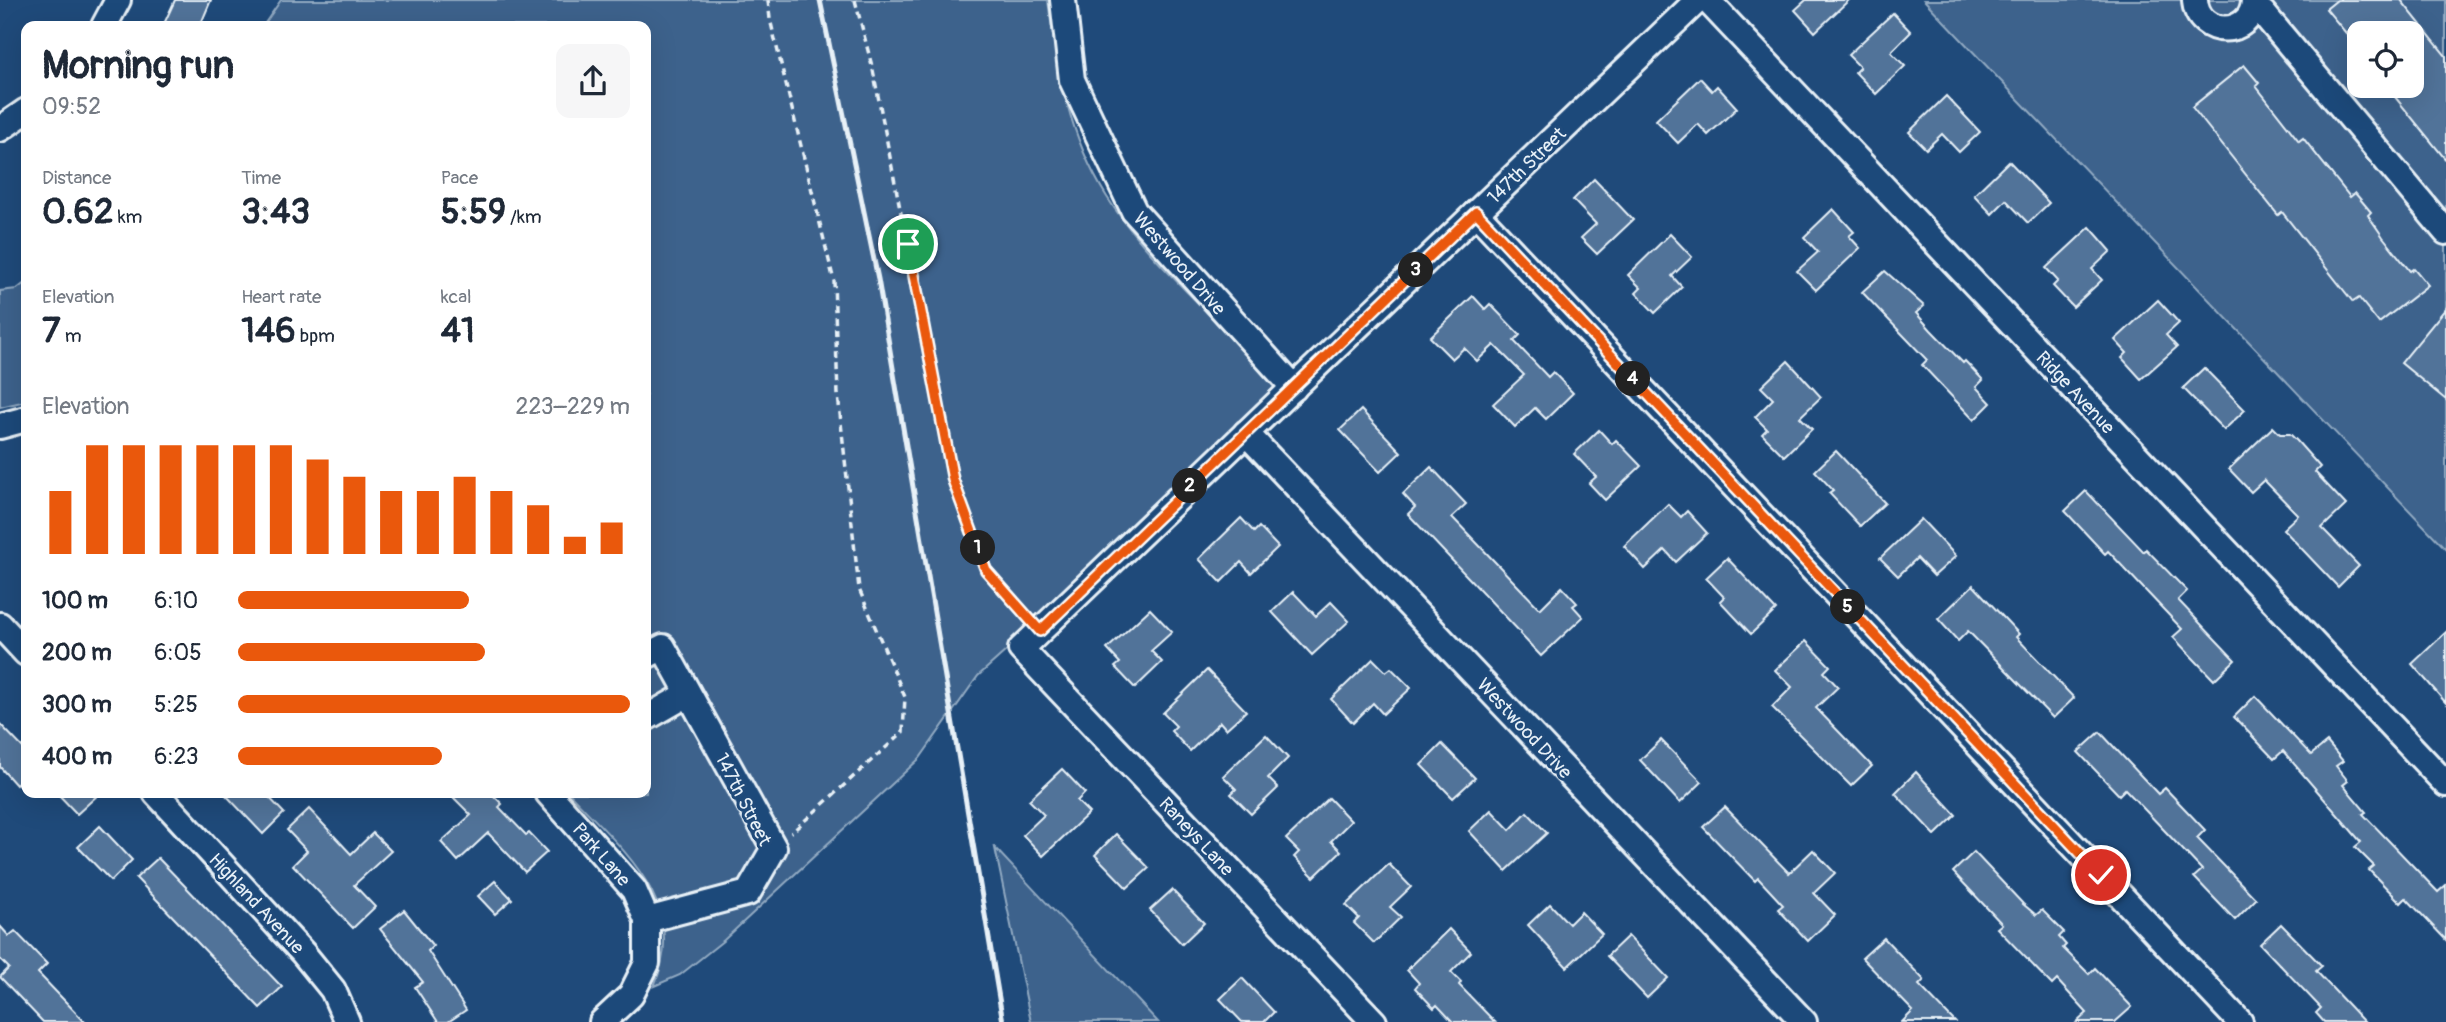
<!DOCTYPE html>
<html lang="en">
<head>
<meta charset="utf-8">
<style>
	body { margin:0; font-family:Pangolin,sans-serif; background:#f6f6f7; color:#1f2937; height:100vh; display:flex; flex-direction:column; font-size:26px; white-space:nowrap }
	* { box-sizing:border-box; margin:0 }
	p { font-size:23px; color:#747a83 }
	.icon { flex:none; width:38px; height:38px; fill:none; stroke:currentColor; stroke-width:2; stroke-linecap:round; stroke-linejoin:round }
	.map { position:relative; flex:1; overflow:hidden }
	.sheet { position:absolute; left:21px; top:21px; width:630px; height:777px; display:flex; flex-direction:column; background:#fff; border-radius:14px; box-shadow:0 7px 28px #0002 }
	.sheet>* { flex:none }
	.buttons { position:absolute; left:2347px; top:21px; display:grid; gap:14px }
	.buttons a { display:grid; place-items:center; width:77px; height:77px; border-radius:14px; background:#fff; box-shadow:0 7px 28px #0002; font-size:35px }
	.pin { position:absolute; display:grid; place-items:center; width:60px; height:60px; color:#fff; margin:-30px; border:4px solid #fff; border-radius:50%; box-shadow:0 2px 7px #0007 }
	.km { position:absolute; width:35px; height:35px; margin:-18px; border-radius:50%; background:#222; color:#fff; font-size:19px; line-height:35px; text-align:center }
	.round { display:grid; place-items:center; flex:none; width:74px; height:74px; border-radius:14px; background:#f6f6f7 }
	.overview { display:flex; align-items:center; justify-content:space-between; height:119px; padding:0 21px }
	h1 { font-size:38px; font-weight:700; line-height:52px }
	.metrics { display:grid; grid-template-columns:repeat(3,1fr); gap:10px; height:119px; padding:7px 21px }
	.metrics div { display:grid; align-content:center }
	.metrics b { font-size:35px; font-weight:700 }
	.metrics small { font-size:19px; font-weight:400 }
	.metrics p { font-size:19px }
	.chart { height:196px; padding:14px 21px }
	.chart p { display:flex; justify-content:space-between }
	.chart svg { width:100%; height:126px; margin-top:7px; stroke:#ea580c; stroke-width:6 }
	ul { padding:0 21px; list-style:none; font-size:23px }
	li { display:grid; grid-template-columns:112px 84px 1fr; align-items:center; height:52px }
	li i { height:18px; border-radius:9px; background:#ea580c }
	.map>svg:first-child { display:block }
</style>
</head>
<body>
<div class="map">
<svg width="2446" height="1022" viewBox="0 0 2446 1022">
	<rect width="100%" height="100%" fill="#1f4a7a"/>
	<filter id="ink" filterUnits="userSpaceOnUse"><feTurbulence type="fractalNoise" baseFrequency=".0143" numOctaves="2"/><feDisplacementMap in="SourceGraphic" scale="14" xChannelSelector="R" yChannelSelector="G"/><feConvolveMatrix kernelMatrix="1 2 1 2 8 2 1 2 1" color-interpolation-filters="sRGB"/></filter>
	<g filter="url(#ink)">
		<!-- green -->
		<g fill="#3c628c" stroke="#92aac2" stroke-width="2" fill-rule="evenodd">
			<path d="M281,0h767c9,69 21,137 59,197 22,35 51,65 79,94 29,29 57,59 85,88l3,9 -7,12 -251,242 -38,34 -58,82 -196,182 -44,35 -26,11c37,-84 -34,-138 -85,-193h77v-767h-383z"/>
			<path d="M1924,0h522v549l-467,-491zM2359,33h53v53h-53z"/>
			<path d="M26,282v119l-26,6v-116l17,-2z"/>
			<path d="M995,848l163,174h-127z"/>
		</g>
		<!-- building -->
		<g fill="#517399" stroke="#e8f1f8" stroke-width="2">
			<path d="M175,0h36l-11,26h-37z"/>
			<path d="M1806,0h43l-34,32 -20,-22z"/>
			<path d="M2337,0h64l45,56v104l-51,-63 17,-11v-53h-53v16l-33,-40z"/>
			<path d="M1893,13l18,19 -20,20 14,14 -29,28 -21,-22 5,-5 -12,-12z"/>
			<path d="M2244,65l15,18 -3,3 43,55 4,-3 47,59 5,-4 16,19 -3,3 15,22 27,34 4,-3 14,17 -49,38 -20,-25 -6,4 -71,-90 -4,3 -86,-108z"/>
			<path d="M1700,78l12,13 5,-5 20,22 -29,27 -10,-11 -20,19 -22,-23z"/>
			<path d="M1946,96l34,36 -21,20 -17,-18 -16,15 -17,-17z"/>
			<path d="M2009,161l40,42 -21,20 -22,-23 -14,14 -18,-19z"/>
			<path d="M1594,179l39,41 -36,34 -16,-16 15,-14 -23,-24z"/>
			<path d="M1833,209l21,23 -5,4 11,12 -44,42 -19,-19 21,-19 -14,-15z"/>
			<path d="M2090,227l21,24 -19,18 10,11 -29,27 -20,-21 5,-5 -12,-13z"/>
			<path d="M1670,234l22,23 -20,19 10,11 -27,26 -19,-20 5,-5 -13,-13z"/>
			<path d="M1885,271l39,35 -8,7 15,17 32,33 2,-2 18,19 -7,7 15,16 -17,17 -52,-55 5,-5 -65,-68z"/>
			<path d="M1473,296l12,13 5,-5 30,31 -6,6 34,36 5,-5 20,21 -27,26 -11,-11 -20,19 -22,-23 31,-29 -30,-30 -17,16 -13,-13 -12,11 -22,-22z"/>
			<path d="M2158,300l21,23 -13,12 11,12 -36,32 -19,-21 5,-5 -12,-13z"/>
			<path d="M2446,308v92l-45,-37z"/>
			<path d="M1788,361l33,36 -21,20 12,12 -28,27 -22,-22 5,-5 -12,-12 18,-18 -12,-12z"/>
			<path d="M2204,368l41,42 -21,20 -41,-42z"/>
			<path d="M1361,410l40,42 -21,20 -40,-42z"/>
			<path d="M2273,427l7,7h10l7,7 23,26 -5,5 31,33 -24,23 37,38 -21,21 -55,-58 15,-14 -34,-35 -13,12 -22,-23z"/>
			<path d="M1599,430l13,14 4,-4 25,26 -36,34 -16,-17 7,-6 -22,-23z"/>
			<path d="M1836,451l49,52 -25,23 -31,-33 4,-3 -18,-19z"/>
			<path d="M1431,467l35,37 -14,13 88,92 22,-22 15,16 -4,3 10,11 -42,39 -21,-22 1,-1 -113,-119 7,-7 -12,-13z"/>
			<path d="M2086,491l58,61 2,-3 41,42 -9,9 57,60 -21,20 -41,-43 9,-8 -74,-78 -3,3 -40,-43z"/>
			<path d="M1668,504l13,13 6,-6 20,22 -31,29 -11,-12 -20,19 -21,-23z"/>
			<path d="M1241,518l13,14 5,-5 19,20 -27,26 -10,-11 -20,20 -22,-23z"/>
			<path d="M1921,519l35,37 -22,20 -17,-18 -19,18 -18,-18z"/>
			<path d="M1727,558l49,52 -25,24 -31,-33 4,-4 -18,-19z"/>
			<path d="M1973,585l46,49 -3,3 58,61 -21,20 -85,-87 -10,10 -20,-22z"/>
			<path d="M1293,592l23,24 15,-14 18,19 -37,34 -40,-43z"/>
			<path d="M1150,609l22,23 -21,19 11,11 -27,26 -20,-21 5,-4 -13,-14z"/>
			<path d="M2446,632v71l-34,-39z"/>
			<path d="M1806,641l24,25 -6,6 14,15 -22,21 56,58 -21,20 -79,-79 20,-20 -17,-17z"/>
			<path d="M1373,659l13,13 5,-4 20,20 -28,26 -10,-11 -20,20 -22,-24z"/>
			<path d="M1207,670l39,41 -20,18 -6,-7 -30,29 -19,-20 5,-5 -13,-13z"/>
			<path d="M2255,696l56,59 16,-13 16,19 -7,5 12,15 -5,4 23,27 -3,2 75,78 8,-7v55l-40,-42 -5,5 -32,-33 5,-4 -19,-19 6,-5 -78,-91 -9,8 -40,-42z"/>
			<path d="M0,724l26,27v24l-10,10 -16,-18z"/>
			<path d="M2100,732l58,62 7,-6 40,42 -8,8 59,61 -21,21 -41,-43 8,-7 -77,-81 -6,6 -41,-43z"/>
			<path d="M1266,735l22,23 -20,20 10,10 -27,26 -20,-20 5,-5 -13,-13z"/>
			<path d="M1661,740l41,42 -22,21 -40,-43z"/>
			<path d="M1442,744l33,34 -22,20 -32,-33z"/>
			<path d="M1062,769l23,24 -8,8 12,12 -46,43 -20,-21 21,-20 -15,-15z"/>
			<path d="M1916,772l40,43 -21,20 -40,-42z"/>
			<path d="M57,793h43l-23,21z"/>
			<path d="M224,793h41l19,20 -21,21z"/>
			<path d="M449,793h42l11,11 -3,3 27,28 3,-2 18,19 -22,20 -37,-39 -30,28 -17,-19 30,-27z"/>
			<path d="M1329,798l22,23 -20,20 10,10 -27,26 -20,-20 5,-5 -13,-13z"/>
			<path d="M1725,807l64,66 24,-23 22,23 -21,20 21,22 -27,26 -30,-32 5,-4 -25,-27 -3,3 -52,-54z"/>
			<path d="M309,809l42,45 22,-21 18,18 -37,34 21,22 -22,21 -60,-63 14,-14 -20,-21z"/>
			<path d="M1491,810l19,20 17,-18 20,21 -41,38 -37,-40z"/>
			<path d="M100,826l32,34 -21,21 -33,-34z"/>
			<path d="M1116,834l33,34 -22,20 -32,-33z"/>
			<path d="M1974,852l49,52 13,11 6,-5 22,22 -5,5 7,8 -3,3 26,26 6,-6 37,39 -17,15h-38l10,-9 -30,-33 -5,5 -55,-57 5,-4 -49,-52z"/>
			<path d="M158,858l124,129 -22,21 -124,-130z"/>
			<path d="M1389,864l22,23 -21,20 11,10 -27,26 -20,-20 5,-5 -13,-13z"/>
			<path d="M495,881l17,18 -17,15 -17,-18z"/>
			<path d="M1172,890l32,33 -22,21 -32,-34z"/>
			<path d="M1550,904l19,20 12,-12 21,22 -35,33 -39,-42z"/>
			<path d="M404,910l29,36 -5,5 38,59 -18,12h-10l-23,-35 8,-5 -43,-53z"/>
			<path d="M2281,924l41,42 -6,5 48,51h-40l-8,-9 5,-5 -61,-64z"/>
			<path d="M0,926l9,10 6,-5 32,33 -9,9 47,49h-42l-43,-45 9,-9 -9,-9z"/>
			<path d="M1449,929l22,23 -20,20 10,10 -2,3 36,37h-42l-16,-17 -3,3 -19,-20 4,-5 -12,-13z"/>
			<path d="M1628,936l40,42 -21,20 -40,-42z"/>
			<path d="M1884,938l40,42 -5,5 36,37h-53l11,-11 -51,-53z"/>
			<path d="M1242,978l32,34 -10,10h-22l-22,-23z"/>
		</g>
		<g fill="none" stroke-linecap="round" stroke-linejoin="round">
			<!-- minor casing -->
			<g stroke="#e8f1f8" stroke-width="30">
				<g id="minor">
					<path d="M1063,0l9,80 62,131 160,177"/>
					<path d="M1707,0l739,784"/>
					<path d="M2195,0c2,38 58,38 59,0"/>
					<path d="M2254,7l9,6 183,219"/>
					<path d="M104,26l14,-26"/>
					<path d="M0,129l26,-18"/>
					<path d="M1476,213l764,809"/>
					<path d="M0,426l26,-7"/>
					<path d="M1246,433l558,589"/>
					<path d="M0,625l26,28"/>
					<path d="M646,656l17,-9 111,201 -26,45 -101,27"/>
					<path d="M646,718l42,-24"/>
					<path d="M156,793l147,160 30,37 14,32"/>
					<path d="M548,793l86,97 13,30v43l-16,32 -29,27"/>
					<path d="M1374,1022l-353,-373 677,-649"/>
				</g>
			</g>
			<!-- path -->
			<g stroke="#e8f1f8" stroke-width="3.5" stroke-dasharray="7 5" stroke-linecap="butt">
				<path d="M768,0l2,19 64,262 4,114 21,194 46,108 -2,35 -112,101"/>
				<path d="M855,0l18,70 80,410 33,90 40,45"/>
			</g>
			<!-- minor -->
			<use href="#minor" stroke="#1f4a7a" stroke-width="24"/>
			<!-- rail -->
			<path stroke="#e8f1f8" stroke-width="5" d="M820,0l58,279 125,743"/>
		</g>
	</g>
	<g fill="none" stroke-linecap="round" stroke-linejoin="round" filter="url(#ink)">
		<!-- route casing -->
		<g stroke="#fff" stroke-width="14">
			<path id="route" d="M908,244l45,236 33,90 54,61 436,-419 625,663"/>
		</g>
		<!-- route -->
		<use href="#route" stroke="#ea580c" stroke-width="9"/>
	</g>
	<g text-anchor="middle" stroke-width="6" stroke-linejoin="round" paint-order="stroke">
		<!-- street labels -->
		<g font-size="19" fill="#e8f1f8" stroke="#1f4a7a">
			<text transform="translate(1526 165) rotate(-44)" y="7">147th Street</text>
			<text transform="translate(1180 263) rotate(49)" y="7">Westwood Drive</text>
			<text transform="translate(2076 392) rotate(47)" y="7">Ridge Avenue</text>
			<text transform="translate(1525 728) rotate(47)" y="7">Westwood Drive</text>
			<text transform="translate(744 799) rotate(63)" y="7">147th Street</text>
			<text transform="translate(1197 836) rotate(47)" y="7">Raneys Lane</text>
			<text transform="translate(602 854) rotate(49)" y="7">Park Lane</text>
			<text transform="translate(257 903) rotate(47)" y="7">Highland Avenue</text>
		</g>
	</g>
</svg>
<div class="buttons">
<a><svg class="icon" aria-label="locate" viewBox="0 0 24 24"><circle cx="12" cy="12" r="6"/><path d="M12 2v4M12 18v4M2 12h4M18 12h4"/></svg></a>
</div>
<div class="pin" style="left:908px;top:244px;background:#1e9e55"><svg class="icon" aria-label="arrive" viewBox="0 0 24 24"><path d="M6 21V4h12l-3 4 3 4H6"/></svg></div>
<div class="pin" style="left:2101px;top:875px;background:#d93025"><svg class="icon" aria-label="check" viewBox="0 0 24 24"><path d="M5 12l5 5 9-10"/></svg></div>
<b class="km" style="left:978px;top:548px">1</b>
<b class="km" style="left:1190px;top:486px">2</b>
<b class="km" style="left:1416px;top:270px">3</b>
<b class="km" style="left:1633px;top:379px">4</b>
<b class="km" style="left:1848px;top:607px">5</b>
<section class="sheet">
<div class="overview"><div><h1>Morning run</h1><p>09:52</p></div><a class="round"><svg class="icon" aria-label="share" viewBox="0 0 24 24"><path d="M12 15V3M7 8l5-5 5 5M5 13v7h14v-7"/></svg></a></div>
<div class="metrics">
<div><p>Distance</p><b>0.62<small> km</small></b></div>
<div><p>Time</p><b>3:43</b></div>
<div><p>Pace</p><b>5:59<small> /km</small></b></div>
</div>
<div class="metrics">
<div><p>Elevation</p><b>7<small> m</small></b></div>
<div><p>Heart rate</p><b>146<small> bpm</small></b></div>
<div><p>kcal</p><b>41</b></div>
</div>
<div class="chart"><p><span>Elevation</span>223–229 m</p>
<svg viewBox="0 0 160 44" preserveAspectRatio="none"><path d="M5 44V22M15 44V6M25 44V6M35 44V6M45 44V6M55 44V6M65 44V6M75 44V11M85 44V17M95 44V22M105 44V22M115 44V17M125 44V22M135 44V27M145 44V38M155 44V33"/></svg>
</div>
<ul>
<li><b>100 m</b>6:10<i style="width:59%"></i></li>
<li><b>200 m</b>6:05<i style="width:63%"></i></li>
<li><b>300 m</b>5:25<i style="width:100%"></i></li>
<li><b>400 m</b>6:23<i style="width:52%"></i></li>
</ul>
</section>
</div>
</body>
</html>
